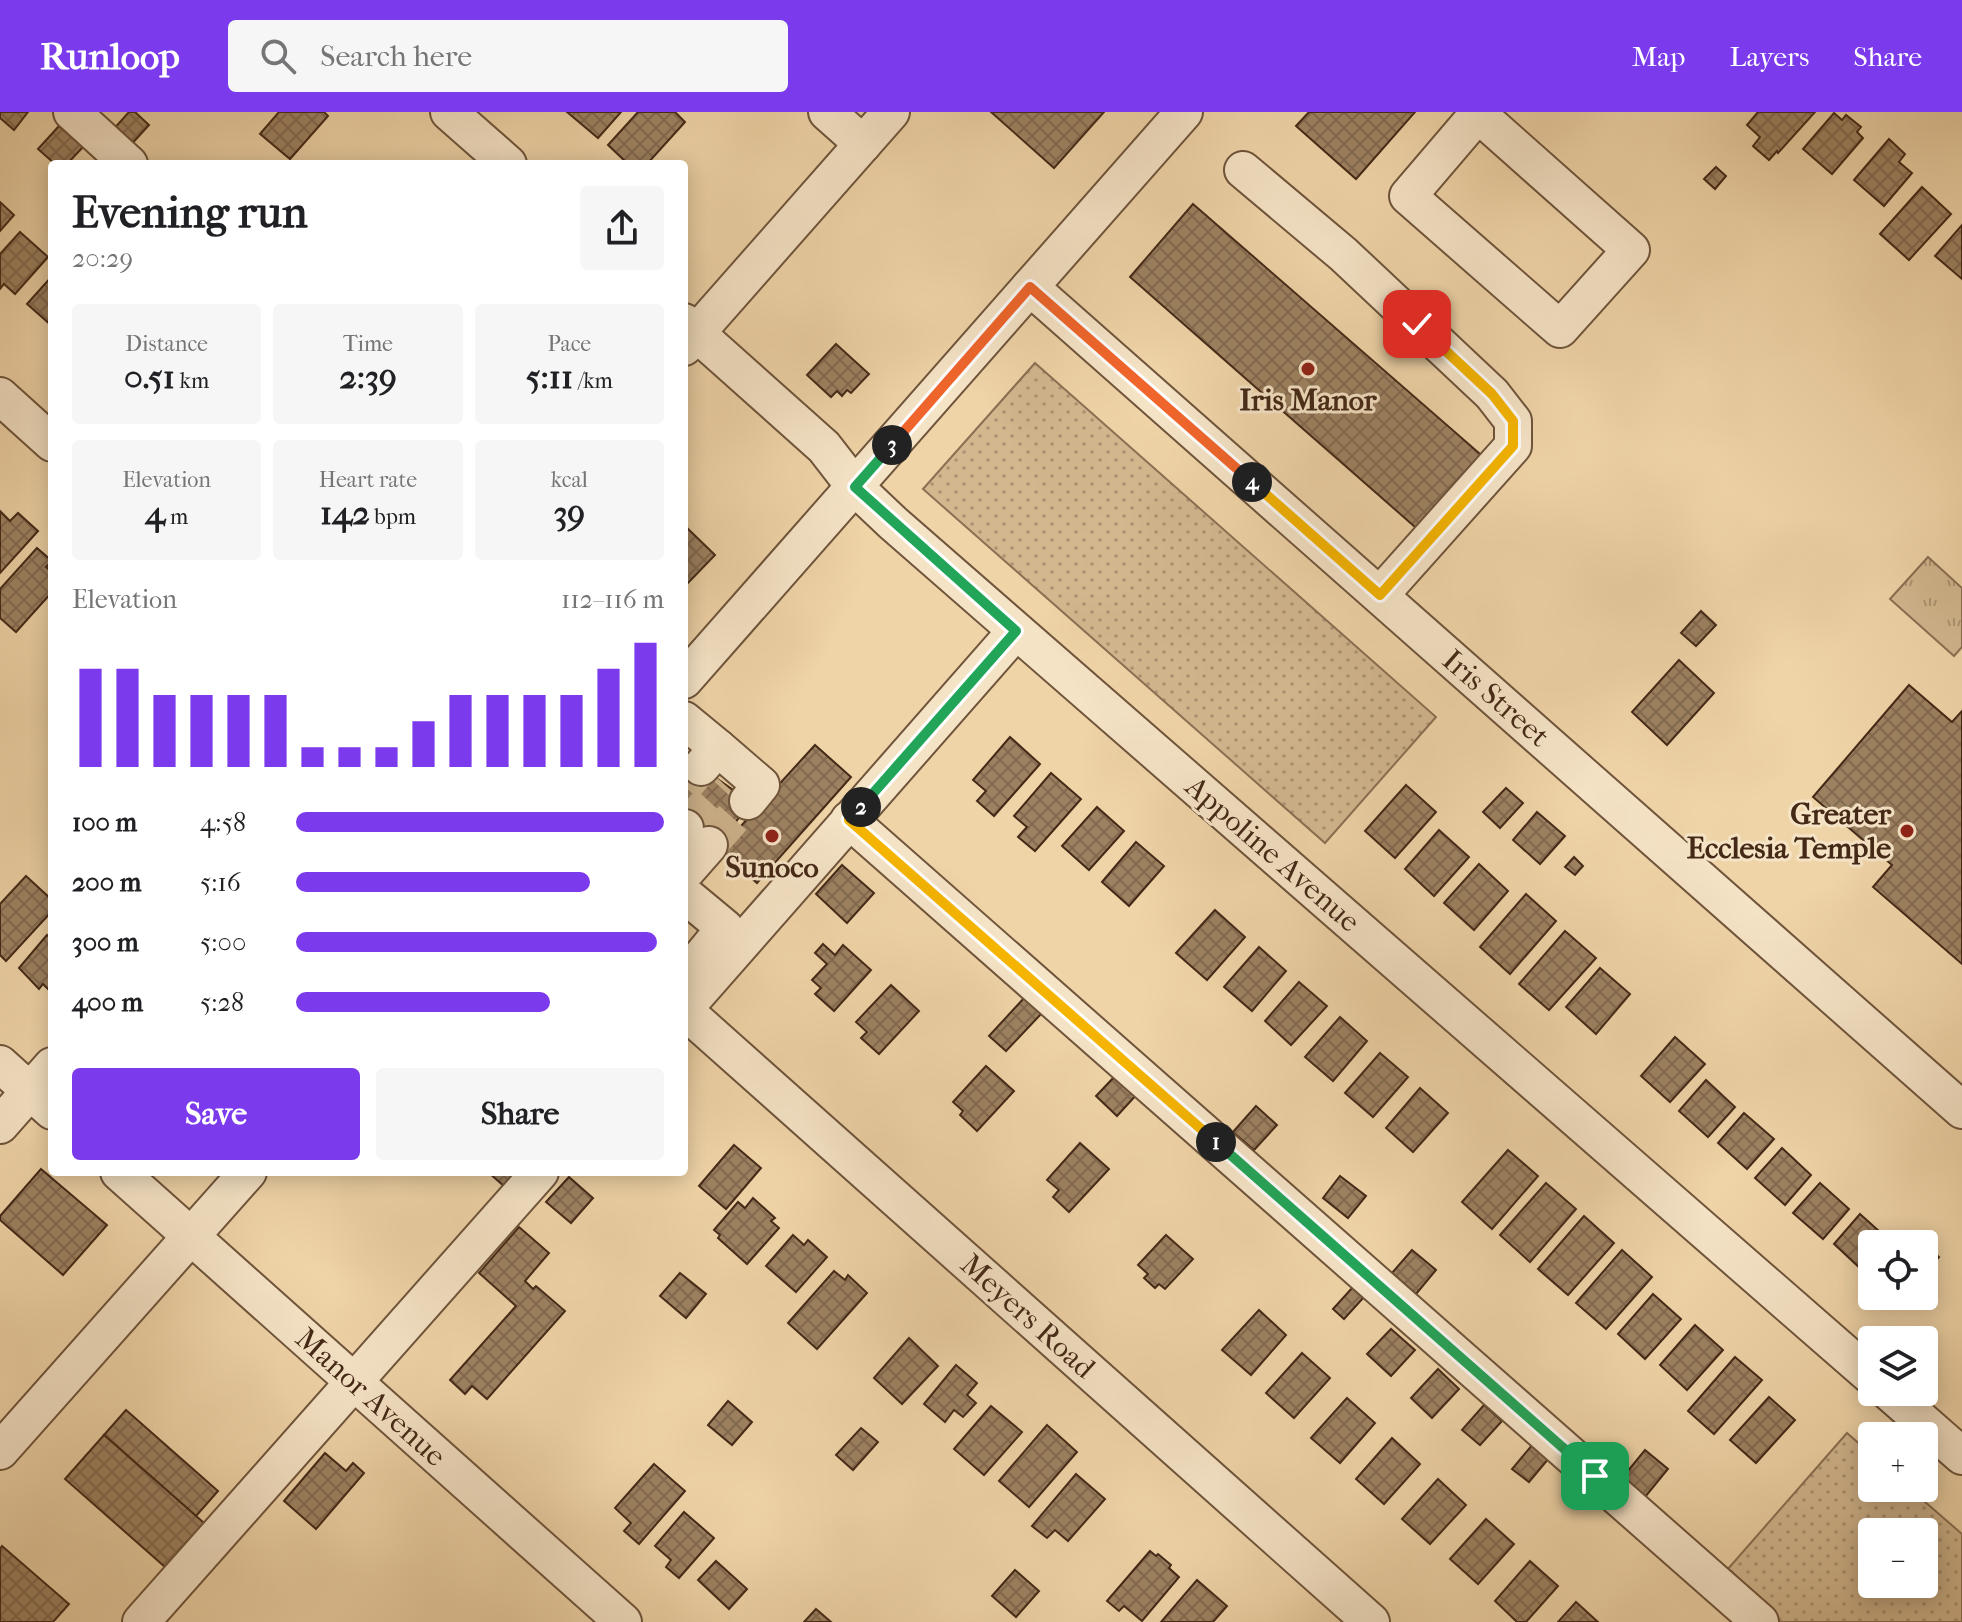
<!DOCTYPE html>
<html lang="en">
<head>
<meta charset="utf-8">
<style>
	body { margin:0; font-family:"IM FELL French Canon",serif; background:#f6f6f6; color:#202124; height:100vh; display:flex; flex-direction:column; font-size:30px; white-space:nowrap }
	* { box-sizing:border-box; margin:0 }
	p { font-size:26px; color:#757577 }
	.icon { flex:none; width:44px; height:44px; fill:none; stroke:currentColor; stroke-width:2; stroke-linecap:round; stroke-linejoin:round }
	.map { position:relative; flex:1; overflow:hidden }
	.drawer { position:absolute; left:48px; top:48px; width:640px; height:1016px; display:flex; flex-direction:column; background:#fff; border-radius:8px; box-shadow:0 4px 20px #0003 }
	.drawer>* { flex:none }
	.tools { position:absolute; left:1858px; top:1118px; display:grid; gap:16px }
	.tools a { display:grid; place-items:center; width:80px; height:80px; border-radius:8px; background:#fff; box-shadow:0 4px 20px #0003; font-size:40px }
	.pin { position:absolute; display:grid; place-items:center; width:68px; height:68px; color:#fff; margin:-34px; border-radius:16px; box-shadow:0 4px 12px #0006 }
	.km { position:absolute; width:40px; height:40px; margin:-20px; border-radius:50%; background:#222; color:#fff; font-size:22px; line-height:40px; text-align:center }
	.round { display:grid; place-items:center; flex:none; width:84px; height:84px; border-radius:8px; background:#f6f6f6 }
	.head { display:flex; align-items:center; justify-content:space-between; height:136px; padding:0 24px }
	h1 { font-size:44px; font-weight:700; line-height:60px }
	.figures { display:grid; grid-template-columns:repeat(3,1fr); gap:12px; height:136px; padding:8px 24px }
	.figures div { display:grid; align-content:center; border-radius:8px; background:#f6f6f6; text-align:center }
	.figures b { font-size:34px; font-weight:700 }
	.figures small { font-size:22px; font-weight:400 }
	.figures p { font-size:22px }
	.chart { height:224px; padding:16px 24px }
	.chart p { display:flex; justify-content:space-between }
	.chart svg { width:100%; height:144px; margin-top:8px; stroke:#7c3aed; stroke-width:6 }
	.button { display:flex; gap:16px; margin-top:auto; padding:16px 24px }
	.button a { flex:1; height:92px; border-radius:8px; background:#7c3aed; color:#fff; font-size:32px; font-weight:700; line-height:92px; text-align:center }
	.button a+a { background:#f6f6f6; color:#202124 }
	ul { padding:0 24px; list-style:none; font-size:26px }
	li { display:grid; grid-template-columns:128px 96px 1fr; align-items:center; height:60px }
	li i { height:20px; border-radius:10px; background:#7c3aed }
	header { display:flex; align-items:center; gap:48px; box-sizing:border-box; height:112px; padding:0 40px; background:#7c3aed; color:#fff }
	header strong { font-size:38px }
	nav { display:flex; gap:44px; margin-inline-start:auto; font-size:28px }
	.search { width:560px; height:72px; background:#f6f6f6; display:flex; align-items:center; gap:20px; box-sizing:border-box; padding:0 28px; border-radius:8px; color:#757577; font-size:30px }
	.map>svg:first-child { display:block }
</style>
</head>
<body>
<header>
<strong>Runloop</strong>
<div class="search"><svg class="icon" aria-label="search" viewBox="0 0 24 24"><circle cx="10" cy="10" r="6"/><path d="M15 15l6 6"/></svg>Search here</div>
<nav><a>Map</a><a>Layers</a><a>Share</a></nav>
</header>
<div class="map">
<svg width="1962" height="1510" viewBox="0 0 1962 1510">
	<defs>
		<pattern id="grass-dots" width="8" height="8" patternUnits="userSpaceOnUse" patternTransform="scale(2)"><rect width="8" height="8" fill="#d2b78f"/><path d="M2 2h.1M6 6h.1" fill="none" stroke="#ac9574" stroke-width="1.8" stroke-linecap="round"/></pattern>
		<pattern id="park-tufts" width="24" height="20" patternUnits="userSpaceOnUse" patternTransform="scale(2)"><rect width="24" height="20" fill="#d2b78f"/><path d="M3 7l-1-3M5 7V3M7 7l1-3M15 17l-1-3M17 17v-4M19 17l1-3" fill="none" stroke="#ac9574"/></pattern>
		<pattern id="building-cross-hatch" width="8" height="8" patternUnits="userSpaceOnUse" patternTransform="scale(2)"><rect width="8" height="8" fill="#9d8262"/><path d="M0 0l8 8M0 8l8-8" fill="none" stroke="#826a50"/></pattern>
	</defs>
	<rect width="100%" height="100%" fill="#efd4a8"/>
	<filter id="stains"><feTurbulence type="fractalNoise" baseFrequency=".0025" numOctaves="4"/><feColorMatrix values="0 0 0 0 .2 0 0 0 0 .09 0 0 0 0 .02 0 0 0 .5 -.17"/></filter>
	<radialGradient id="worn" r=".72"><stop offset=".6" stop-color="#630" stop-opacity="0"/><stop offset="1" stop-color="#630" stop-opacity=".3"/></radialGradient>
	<!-- grass -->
	<g fill="url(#grass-dots)" stroke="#8b7053" stroke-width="2" fill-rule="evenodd">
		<path d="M1035,251l401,354 -111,126 -402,-354z"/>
		<path d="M1847,1321l25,22v33h37l53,46v88h-192l-50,-44zM1872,1420h52v52h-52z"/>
	</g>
	<!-- park -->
	<path fill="url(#park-tufts)" stroke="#8b7053" stroke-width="2" d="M1928,445l34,31v59l-8,9 -64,-57z"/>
	<!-- building -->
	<g fill="url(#building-cross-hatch)" stroke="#442917" stroke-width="2">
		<path d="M0,0h28l-14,18 -14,-12z"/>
		<path d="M129,0h6l14,13 -21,23 -17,-16z"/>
		<path d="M279,0h45l4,4 -38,43 -30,-25z"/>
		<path d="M567,0h54l-23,26z"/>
		<path d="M638,0h37l10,10 -38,42h-19l-20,-19z"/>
		<path d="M991,0h113l-50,56z"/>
		<path d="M1309,0h106l-59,67 -60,-53z"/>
		<path d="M1758,0h57l-37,41 -1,-2 -8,9 -16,-14 7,-9 -13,-12z"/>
		<path d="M1834,1l8,7 4,-5 15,12 -4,5 6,6 -31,36 -29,-25z"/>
		<path d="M59,14l24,21 -16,17h-12l-17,-15z"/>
		<path d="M1889,27l16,15 -6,8 13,11 -28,33 -30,-26z"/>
		<path d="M1716,55l10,9 -11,13 -11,-10z"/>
		<path d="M1922,75l29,27 -42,46 -29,-26z"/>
		<path d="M0,90l14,13 -14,16z"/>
		<path d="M1193,92l294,256 -64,74 -293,-257z"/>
		<path d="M1962,113v54l-27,-23z"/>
		<path d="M20,120l28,25 -33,37 -11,-10 -4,5v-35z"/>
		<path d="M52,164v50l-25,-22z"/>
		<path d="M836,232l33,30 -18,19 -4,-3 -5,6 -5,-5 -6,6 -24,-22z"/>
		<path d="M0,399l10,10 8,-8 20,18 -38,42z"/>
		<path d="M684,413l31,30 -31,32z"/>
		<path d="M37,436l15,13 -6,6 6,5v20l-36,40 -16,-14v-29z"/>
		<path d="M1701,499l15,14 -20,21 -15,-13z"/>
		<path d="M1679,548l35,33 -47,52 -35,-33z"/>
		<path d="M1909,573l43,37 10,-11v253l-89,-77 19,-22 -79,-68z"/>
		<path d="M1010,625l30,27 -46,52 -17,-15 9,-10 -13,-11z"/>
		<path d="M815,633l36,32 -94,106 -38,-33z"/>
		<path d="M688,646l62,44 -34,48 -32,-23v-64z"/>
		<path d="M1051,661l30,26 -46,52 -17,-14 9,-10 -13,-11z"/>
		<path d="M1406,673l30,27 -41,46 -30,-27z"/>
		<path d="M1506,676l17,15 -23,25 -17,-16z"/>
		<path d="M1097,695l27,24 -35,39 -27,-24z"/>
		<path d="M1537,700l28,24 -25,28 -27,-24z"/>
		<path d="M1439,718l30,27 -35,39 -29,-27z"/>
		<path d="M1136,730l28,24 -35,40 -27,-24z"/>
		<path d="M1574,745l9,9 -8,9 -10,-8z"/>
		<path d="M1479,752l29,27 -34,39 -30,-27z"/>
		<path d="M842,753l32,28 -27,30 -31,-29z"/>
		<path d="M26,764l26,24v11l-46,50 -6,-6v-51z"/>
		<path d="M1526,782l30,27 -46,53 -30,-27z"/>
		<path d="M1215,798l30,27 -38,43 -31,-27z"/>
		<path d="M1565,819l31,27 -47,52 -30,-26z"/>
		<path d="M47,823l5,4 -2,52 -7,-7 -4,5 -20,-21z"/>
		<path d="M823,832l12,11 8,-10 28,25 -37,41 -19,-17 6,-6 -9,-8 15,-16 -12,-11z"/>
		<path d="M1259,835l27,24 -34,40 -28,-24z"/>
		<path d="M1600,856l30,26 -34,40 -30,-27z"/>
		<path d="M1299,870l28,24 -36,39 -26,-24z"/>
		<path d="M891,873l28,26 -40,43 -18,-16 6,-6 -11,-10z"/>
		<path d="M1025,885l17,16 -36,38 -17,-15z"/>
		<path d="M1340,905l27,24 -34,40 -28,-24z"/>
		<path d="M1675,925l30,27 -35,38 -29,-26z"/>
		<path d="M1380,941l28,24 -35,40 -28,-24z"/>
		<path d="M986,954l28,25 -37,40 -17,-16 3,-4 -10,-9z"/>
		<path d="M1117,962l21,19 -21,23 -21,-20z"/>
		<path d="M1706,968l29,27 -27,30 -29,-26z"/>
		<path d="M1420,976l28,25 -35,39 -27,-24z"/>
		<path d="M1256,994l21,19 -23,25 -21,-18z"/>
		<path d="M1744,1001l30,26 -27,30 -29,-26z"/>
		<path d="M1080,1031l29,26 -40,43 -16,-15 6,-7 -12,-10z"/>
		<path d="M734,1033l27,23 -35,41 -27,-23z"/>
		<path d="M1782,1036l29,27 -26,30 -30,-27z"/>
		<path d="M1508,1038l30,26 -46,53 -30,-27z"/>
		<path d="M41,1057l66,56 -44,50 -63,-55v-4z"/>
		<path d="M488,1060h30l-13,15z"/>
		<path d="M1340,1064l26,20 -18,22 -25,-20z"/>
		<path d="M569,1065l24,21 -22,25 -25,-21z"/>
		<path d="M1546,1071l30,26 -46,53 -30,-27z"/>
		<path d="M1820,1071l29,26 -26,30 -30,-26z"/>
		<path d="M753,1086l22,20 -4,3 8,7 -32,36 -29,-26 2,-3 -6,-5 24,-28 7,6z"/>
		<path d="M1860,1102l30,27 -3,3h-15v17l-9,10 -29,-27z"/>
		<path d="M1584,1104l30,27 -46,52 -30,-26z"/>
		<path d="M519,1115l30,26 -24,28 8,8 3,-3 29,25 -78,88 -15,-13 -7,8 -15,-14 66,-74 -37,-33z"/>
		<path d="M1913,1122l26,23 -15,17v-30h-20z"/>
		<path d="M793,1123l11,10 4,-5 19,17 -31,35 -30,-26z"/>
		<path d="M1166,1123l27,24 -28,30 -6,-5 -4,4 -11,-10 4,-4 -10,-9z"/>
		<path d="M1412,1138l24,20 -20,24 -24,-21z"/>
		<path d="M1622,1138l30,27 -46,52 -30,-26z"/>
		<path d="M834,1159l11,9 3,-5 19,18 -50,56 -29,-26z"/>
		<path d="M680,1161l26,21 -20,24 -26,-22z"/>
		<path d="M1353,1175l11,10 -20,22 -11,-10z"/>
		<path d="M1653,1182l28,25 -36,40 -27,-25z"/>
		<path d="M1259,1198l27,25 -35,40 -29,-25z"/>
		<path d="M1695,1213l28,25 -36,40 -27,-25z"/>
		<path d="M1391,1217l24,21 -24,26 -24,-22z"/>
		<path d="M909,1226l29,28 -36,38 -28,-26z"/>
		<path d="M1302,1241l28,25 -36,40 -28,-25z"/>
		<path d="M1735,1245l27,23 -48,54 -26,-23z"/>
		<path d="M956,1253l21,18 -10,12 9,8 -13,14 -9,-7 -9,12 -21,-18z"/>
		<path d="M1438,1257l21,20 -27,29 -21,-20z"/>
		<path d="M1769,1285l26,23 -39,43 -26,-23z"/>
		<path d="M1347,1286l28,25 -35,40 -29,-25z"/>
		<path d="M728,1289l24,21 -20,23 -24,-20z"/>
		<path d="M1484,1293l18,16 -22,24 -18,-15z"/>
		<path d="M991,1294l31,26 -38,43 -30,-26z"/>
		<path d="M126,1298l92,81 -22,25 -92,-81z"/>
		<path d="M1047,1313l30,27 -48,55 -30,-26z"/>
		<path d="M861,1316l17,14 -25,28 -17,-15z"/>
		<path d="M104,1323l108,95 -39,44 -108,-95z"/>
		<path d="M1392,1326l28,26 -36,40 -28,-25z"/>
		<path d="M1533,1332l16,14 -20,24 -17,-13z"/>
		<path d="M1645,1338l23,19 -23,28 -23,-19z"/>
		<path d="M325,1341l21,18 7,-8 11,10 -48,56 -32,-28z"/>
		<path d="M654,1352l31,27 -46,53 -15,-13 7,-8 -16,-15z"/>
		<path d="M1076,1362l29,25 -37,42 -13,-11 -8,8 -15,-12z"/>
		<path d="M1438,1367l28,26 -36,39 -28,-25z"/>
		<path d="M684,1400l30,26 -35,40 -13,-11 5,-7 -16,-14z"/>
		<path d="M1486,1407l28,25 -36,40 -28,-25z"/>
		<path d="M2,1434l67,58 -16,18h-53v-73z"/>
		<path d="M1150,1439l6,5 2,-2 13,11 -2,3 10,9 -37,44 -18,-15 -5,5 -12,-10z"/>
		<path d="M716,1449l31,28 -18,20 -31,-29z"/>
		<path d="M1530,1449l28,25 -32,36h-9l-22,-21z"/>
		<path d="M1015,1458l24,21 -23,26 -24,-21z"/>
		<path d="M1197,1468l30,26 -14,16h-52z"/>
		<path d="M1576,1490l22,20h-40z"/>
		<path d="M816,1497l15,13h-27z"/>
	</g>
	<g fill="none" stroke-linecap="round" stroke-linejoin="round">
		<!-- minor-tunnel -->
		<g stroke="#cdb28b" stroke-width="36" stroke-dasharray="36 18" stroke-linecap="butt">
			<path d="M684,674l17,-19"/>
			<path d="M685,716l40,-43"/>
			<path d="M709,733l39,-44"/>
		</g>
		<!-- minor casing -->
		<g stroke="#6f543b" stroke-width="40">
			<g id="minor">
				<path d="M72,0l57,52"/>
				<path d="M449,0l59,52"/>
				<path d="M827,0l36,32"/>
				<path d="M1478,2l153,136 -71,79 -152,-133 70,-82 2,-2"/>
				<path d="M1243,58l100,84 149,140 21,27v25l-133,149"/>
				<path d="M1030,175l932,823"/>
				<path d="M684,210l140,125 31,40 38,36 979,854"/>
				<path d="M684,235l207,-235"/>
				<path d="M0,284l52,47"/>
				<path d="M684,568l500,-568"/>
				<path d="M684,608l34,28 -17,19"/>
				<path d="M718,636l43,37 -13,16"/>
				<path d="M849,708l911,802"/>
				<path d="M684,717l1,-1"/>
				<path d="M684,755l3,3 22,-25"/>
				<path d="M684,782l41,34 -28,34"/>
				<path d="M684,897l332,-378"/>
				<path d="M684,898l687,612"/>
				<path d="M0,952l52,47"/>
				<path d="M0,1013l52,-59"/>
				<path d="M119,1060l504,450"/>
				<path d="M1889,1280l73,64"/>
				<path d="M0,1339l248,-279"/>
				<path d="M141,1510l399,-450"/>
			</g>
		</g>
		<!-- minor -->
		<use href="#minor" stroke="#f5e3c6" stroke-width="36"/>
	</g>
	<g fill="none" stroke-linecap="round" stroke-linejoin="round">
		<!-- split-1 casing -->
		<g stroke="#fff" stroke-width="16">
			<path id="split-1" d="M1216,1030l379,334"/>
		</g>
		<!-- split-2 casing -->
		<g stroke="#fff" stroke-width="16">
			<path id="split-2" d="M861,695l-12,13 367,322"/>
		</g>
		<!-- split-3 casing -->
		<g stroke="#fff" stroke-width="16">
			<path id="split-3" d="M861,695l155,-176 -161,-144 37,-42"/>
		</g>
		<!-- split-4 casing -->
		<g stroke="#fff" stroke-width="16">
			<path id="split-4" d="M892,333l138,-158 222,195"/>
		</g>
		<!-- split-5 casing -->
		<g stroke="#fff" stroke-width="16">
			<path id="split-5" d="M1252,370l128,113 133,-149v-25l-21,-27 -75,-70"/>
		</g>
		<!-- split-1 -->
		<use href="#split-1" stroke="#22a559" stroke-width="10"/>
		<!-- split-2 -->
		<use href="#split-2" stroke="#f5b400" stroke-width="10"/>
		<!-- split-3 -->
		<use href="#split-3" stroke="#22a559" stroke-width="10"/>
		<!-- split-4 -->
		<use href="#split-4" stroke="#f0652b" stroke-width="10"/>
		<!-- split-5 -->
		<use href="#split-5" stroke="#f5b400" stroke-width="10"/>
	</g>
	<!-- markers -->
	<g fill="#8f2418" stroke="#f5e3c6" stroke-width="3">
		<circle cx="1308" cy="257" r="8"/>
		<circle cx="1907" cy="719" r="8"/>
		<circle cx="772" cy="724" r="8"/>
	</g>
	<g text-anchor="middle" stroke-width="6" stroke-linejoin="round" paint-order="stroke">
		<!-- poi labels -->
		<g font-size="30" font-weight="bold" fill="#442917" stroke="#f5e3c6">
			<text x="1308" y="298">Iris Manor</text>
			<text x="1891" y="712" text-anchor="end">Greater<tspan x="1891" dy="34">Ecclesia Temple</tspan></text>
			<text x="772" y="765">Sunoco</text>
		</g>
		<!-- street labels -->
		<g font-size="30" fill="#442917" stroke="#f5e3c6">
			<text transform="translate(1496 586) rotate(41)" y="10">Iris Street</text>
			<text transform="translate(1273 742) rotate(41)" y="10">Appoline Avenue</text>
			<text transform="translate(1028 1204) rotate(42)" y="10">Meyers Road</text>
			<text transform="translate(371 1285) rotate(42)" y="10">Manor Avenue</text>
		</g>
	</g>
	<rect width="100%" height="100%" filter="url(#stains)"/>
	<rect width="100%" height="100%" fill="url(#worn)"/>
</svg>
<div class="tools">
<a><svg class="icon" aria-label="locate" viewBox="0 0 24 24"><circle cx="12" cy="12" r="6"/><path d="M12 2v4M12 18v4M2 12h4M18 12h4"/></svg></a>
<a><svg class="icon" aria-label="layers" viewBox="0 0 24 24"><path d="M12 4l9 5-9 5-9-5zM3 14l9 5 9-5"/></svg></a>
<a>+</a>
<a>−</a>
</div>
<div class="pin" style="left:1595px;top:1364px;background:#1e9e55"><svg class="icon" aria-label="arrive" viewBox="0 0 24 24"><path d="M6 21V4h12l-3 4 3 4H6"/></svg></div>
<div class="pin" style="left:1417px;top:212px;background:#d93025"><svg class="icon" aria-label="check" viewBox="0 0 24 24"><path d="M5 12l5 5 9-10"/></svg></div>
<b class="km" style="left:1216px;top:1030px">1</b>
<b class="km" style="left:861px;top:695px">2</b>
<b class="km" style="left:892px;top:333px">3</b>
<b class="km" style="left:1252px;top:370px">4</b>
<section class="drawer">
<div class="head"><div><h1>Evening run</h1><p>20:29</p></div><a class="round"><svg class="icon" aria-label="share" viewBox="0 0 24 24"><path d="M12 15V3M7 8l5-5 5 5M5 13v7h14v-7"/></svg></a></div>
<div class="figures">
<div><p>Distance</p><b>0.51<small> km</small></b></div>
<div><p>Time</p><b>2:39</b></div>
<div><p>Pace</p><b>5:11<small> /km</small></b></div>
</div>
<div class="figures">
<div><p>Elevation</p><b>4<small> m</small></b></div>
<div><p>Heart rate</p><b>142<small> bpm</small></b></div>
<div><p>kcal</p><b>39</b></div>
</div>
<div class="chart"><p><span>Elevation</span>112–116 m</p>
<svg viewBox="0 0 160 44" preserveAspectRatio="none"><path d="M5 44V14M15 44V14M25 44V22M35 44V22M45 44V22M55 44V22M65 44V38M75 44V38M85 44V38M95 44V30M105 44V22M115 44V22M125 44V22M135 44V22M145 44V14M155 44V6"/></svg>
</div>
<ul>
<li><b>100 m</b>4:58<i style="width:100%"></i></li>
<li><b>200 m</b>5:16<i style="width:80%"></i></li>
<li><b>300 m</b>5:00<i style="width:98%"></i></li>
<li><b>400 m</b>5:28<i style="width:69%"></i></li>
</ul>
<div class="button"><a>Save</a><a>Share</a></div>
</section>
</div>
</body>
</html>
